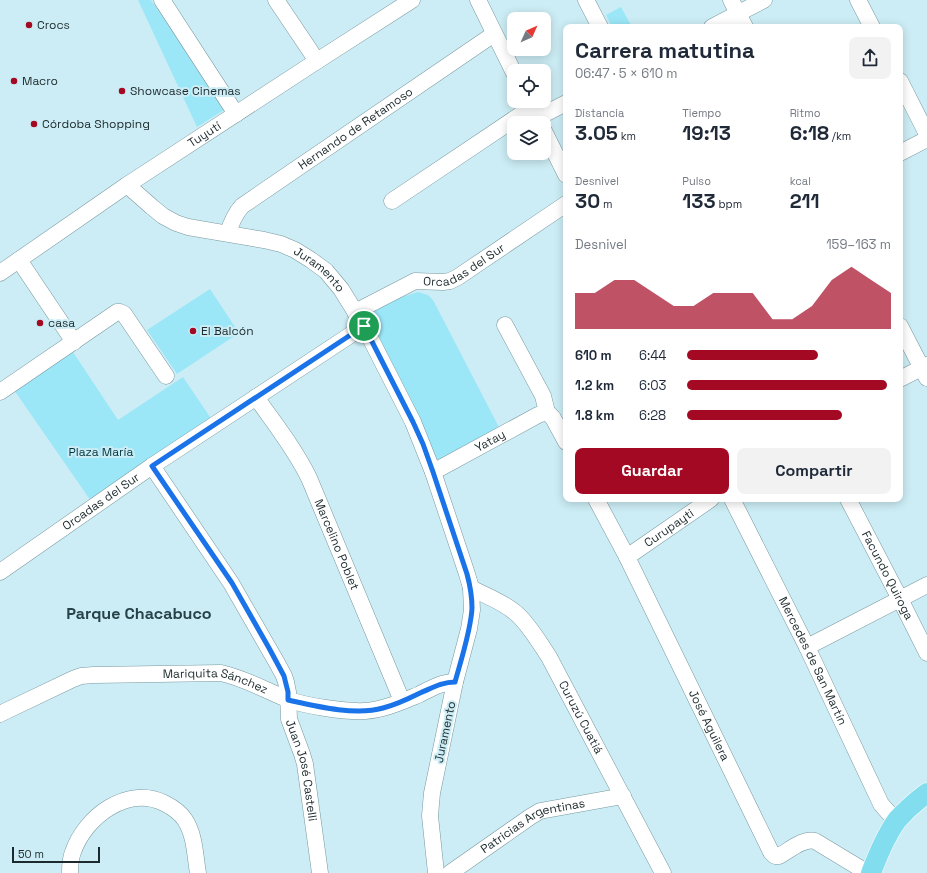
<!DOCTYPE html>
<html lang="es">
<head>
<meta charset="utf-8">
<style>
	body { margin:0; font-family:"Space Grotesk",sans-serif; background:#f2f2f3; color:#1f2937; height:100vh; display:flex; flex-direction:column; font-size:15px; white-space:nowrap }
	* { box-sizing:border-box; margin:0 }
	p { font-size:13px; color:#747a83 }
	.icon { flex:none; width:22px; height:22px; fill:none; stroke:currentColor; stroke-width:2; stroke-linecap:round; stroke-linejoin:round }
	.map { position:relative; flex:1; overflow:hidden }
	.sheet { position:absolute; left:563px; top:24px; width:340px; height:478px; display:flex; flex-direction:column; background:#fff; border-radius:8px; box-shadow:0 2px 10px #0003 }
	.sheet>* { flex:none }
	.needle { width:26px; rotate:45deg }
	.tools { position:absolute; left:507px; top:12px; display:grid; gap:8px }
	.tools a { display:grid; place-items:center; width:44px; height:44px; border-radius:8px; background:#fff; box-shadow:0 2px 10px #0003; font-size:20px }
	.scale { position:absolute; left:12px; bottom:10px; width:88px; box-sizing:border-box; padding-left:4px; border:2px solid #1d2a2d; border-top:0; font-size:11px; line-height:14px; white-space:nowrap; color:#1d2a2d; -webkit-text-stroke:3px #ccedf5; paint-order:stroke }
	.pin { position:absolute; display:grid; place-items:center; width:34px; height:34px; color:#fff; margin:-17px; border:2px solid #fff; border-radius:50%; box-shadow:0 1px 4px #0007 }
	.round { display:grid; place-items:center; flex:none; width:42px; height:42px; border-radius:8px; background:#f2f2f3 }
	.overview { display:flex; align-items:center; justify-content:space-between; height:68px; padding:0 12px }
	h1 { font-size:22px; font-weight:800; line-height:30px }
	.metrics { display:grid; grid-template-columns:repeat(3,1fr); gap:6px; height:68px; padding:4px 12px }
	.metrics div { display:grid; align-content:center }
	.metrics b { font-size:20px; font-weight:800 }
	.metrics small { font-size:11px; font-weight:400 }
	.metrics p { font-size:11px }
	.chart { height:112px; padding:8px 12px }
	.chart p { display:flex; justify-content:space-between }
	.chart svg { width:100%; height:72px; margin-top:4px; fill:#a40923; opacity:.7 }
	.cta { display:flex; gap:8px; margin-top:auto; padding:8px 12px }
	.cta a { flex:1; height:46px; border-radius:8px; background:#a40923; color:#fff; font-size:16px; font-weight:800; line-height:46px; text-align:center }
	.cta a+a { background:#f2f2f3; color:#1f2937 }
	ul { padding:0 12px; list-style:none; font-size:13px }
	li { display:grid; grid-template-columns:64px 48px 1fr; align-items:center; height:30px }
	li i { height:10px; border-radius:5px; background:#a40923 }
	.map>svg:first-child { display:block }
</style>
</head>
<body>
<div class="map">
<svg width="927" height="873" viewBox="0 0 927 873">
	<rect width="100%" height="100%" fill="#ccedf5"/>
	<!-- green -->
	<g fill="#9be7f8">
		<path d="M138,0h13l76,108 -30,19z"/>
		<path d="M621,7l11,20h-20l-6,-12z"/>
		<path d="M210,289l29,44 -62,41 -30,-44z"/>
		<path d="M418,292l10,3 5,5 70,135 -66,32 -71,-152 23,-14z"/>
		<path d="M69,346l49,74 65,-43 29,43 -121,81 -79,-114z"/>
	</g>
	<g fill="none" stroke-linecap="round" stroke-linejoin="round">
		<!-- minor casing -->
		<g stroke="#79989f" stroke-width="17">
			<g id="minor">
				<path d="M162,0l74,114"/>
				<path d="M276,0l41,61"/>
				<path d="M478,0l36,73"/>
				<path d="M586,0l14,27"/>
				<path d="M731,0l14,27"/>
				<path d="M858,0l14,27"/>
				<path d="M712,27l52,-27"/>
				<path d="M900,81l27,53"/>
				<path d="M537,118l29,-15"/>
				<path d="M544,131l22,44"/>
				<path d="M900,153l27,-14"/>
				<path id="s1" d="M127,185l25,22 11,9 13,7 12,4 76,13 17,4 14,6 16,10 15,11 15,18 23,37 49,96 20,50 34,102 4,14 1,22 -3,19 -14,53 -23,111 -1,11 -1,12 6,57"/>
				<path d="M392,201l140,-94"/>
				<path id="s2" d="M228,233c3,-10 7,-19 14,-27l252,-172"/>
				<path d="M19,260l55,82"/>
				<path id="s3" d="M0,273l127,-88 190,-124 95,-61"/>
				<path id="s4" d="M355,312l60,-31 28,1 7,-1 8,-4 108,-73"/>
				<path d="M505,325l38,71 4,16"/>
				<path d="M900,326l27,52"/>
				<path d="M900,379l27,-14"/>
				<path d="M0,392l117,-80h3l4,2 42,62"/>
				<path id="s5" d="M256,397c18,26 39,52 53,81l93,223"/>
				<path d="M547,412l6,6 13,24"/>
				<path id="s6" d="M152,466l79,117 46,80 7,13 2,6 2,10 1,27 13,35 3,10 15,109"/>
				<path id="s7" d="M433,472l105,-57 9,-3"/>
				<path id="s8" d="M596,499l31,58 144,295 4,4h4c11,-6 24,-18 36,-15l53,32"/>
				<path id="s9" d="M732,499l75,148 74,157 6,7 10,10"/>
				<path id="s10" d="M848,499l52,100 27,54"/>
				<path id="s11" d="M627,557l84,-58"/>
				<path id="s12" d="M0,572l152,-106 212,-140"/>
				<path id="s13" d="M471,588c15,8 33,14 46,26 13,12 22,28 32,43l114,216"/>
				<path d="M807,647l120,-62"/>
				<path id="s14" d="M0,714l6,-3 67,-32 8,-3 13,-1 127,-2c23,5 44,17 66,26 18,7 58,13 78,12 18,-1 36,-9 53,-16 12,-6 23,-13 37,-13"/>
				<path d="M70,873c0,-7 0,-14 3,-21 12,-35 54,-67 91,-49 8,4 16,9 21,17 10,15 10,36 13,53"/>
				<path id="s15" d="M450,873l80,-56 10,-6 83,-15"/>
			</g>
		</g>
		<!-- major casing -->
		<g stroke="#fff" stroke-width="21">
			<path id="major" d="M871,873c6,-16 16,-39 26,-53 9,-10 19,-19 30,-27"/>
		</g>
		<!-- minor -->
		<use href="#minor" stroke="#fff" stroke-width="16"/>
		<!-- major -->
		<use href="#major" stroke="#82deef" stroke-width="20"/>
	</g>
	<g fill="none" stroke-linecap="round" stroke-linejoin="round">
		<!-- route casing -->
		<g stroke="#fff" stroke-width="8">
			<path id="route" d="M364,326l49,96 10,22 10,28 34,102c3,11 5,22 5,34 -1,22 -11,52 -17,74 -13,0 -23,6 -35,11 -12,6 -25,12 -37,15 -28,8 -68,-2 -95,-8v-8l-4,-16 -15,-28 -37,-65 -80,-117z"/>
		</g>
		<!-- route -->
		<use href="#route" stroke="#1a73e8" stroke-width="5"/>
	</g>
	<!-- markers -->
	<g fill="#a40923" stroke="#ccedf5" stroke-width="1.5">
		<circle cx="29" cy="25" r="4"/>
		<circle cx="14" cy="81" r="4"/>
		<circle cx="122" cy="91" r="4"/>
		<circle cx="34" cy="124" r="4"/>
		<circle cx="40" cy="323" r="4"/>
		<circle cx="193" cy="331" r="4"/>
	</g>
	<g text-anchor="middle" stroke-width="4" stroke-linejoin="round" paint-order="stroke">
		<!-- poi labels -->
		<g font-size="12" fill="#1d2a2d" stroke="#ccedf5" text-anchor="start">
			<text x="37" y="29">Crocs</text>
			<text x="22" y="85">Macro</text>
			<text x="130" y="95">Showcase Cinemas</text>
			<text x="42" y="128">Córdoba Shopping</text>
			<text x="48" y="327">casa</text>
			<text x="201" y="335">El Balcón</text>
		</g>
		<!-- street labels -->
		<g font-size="12" fill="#1d2a2d" stroke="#ccedf5">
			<text dy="4" stroke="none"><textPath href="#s2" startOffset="168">Hernando de Retamoso</textPath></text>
			<text dy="4" stroke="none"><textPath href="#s3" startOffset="247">Tuyutí</textPath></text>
			<text dy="4" stroke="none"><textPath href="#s4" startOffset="121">Orcadas del Sur</textPath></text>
			<text dy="4" stroke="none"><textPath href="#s1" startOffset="216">Juramento</textPath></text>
			<text dy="4" stroke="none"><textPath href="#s7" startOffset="65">Yatay</textPath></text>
			<text dy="4" stroke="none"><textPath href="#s12" startOffset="123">Orcadas del Sur</textPath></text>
			<text dy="4" stroke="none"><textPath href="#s11" startOffset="51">Curupayti</textPath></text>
			<text dy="4" stroke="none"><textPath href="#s5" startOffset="169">Marcelino Poblet</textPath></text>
			<text dy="4" stroke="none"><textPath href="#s10" startOffset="86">Facundo Quiroga</textPath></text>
			<text dy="4" stroke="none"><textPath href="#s9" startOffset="181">Mercedes de San Martín</textPath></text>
			<text dy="4" stroke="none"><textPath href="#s14" startOffset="225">Mariquita Sánchez</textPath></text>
			<text dy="4" stroke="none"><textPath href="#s13" startOffset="175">Curuzú Cuatiá</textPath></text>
			<text dy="4" stroke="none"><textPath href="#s8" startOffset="253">José Aguilera</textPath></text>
			<text transform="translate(445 732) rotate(-78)" y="4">Juramento</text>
			<text dy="4" stroke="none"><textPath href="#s6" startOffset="345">Juan José Castelli</textPath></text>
			<text dy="4" stroke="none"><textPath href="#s15" startOffset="97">Patricias Argentinas</textPath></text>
		</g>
		<!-- park labels -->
		<g font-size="12" fill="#003640" stroke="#ccedf5">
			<text x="101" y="456">Plaza María</text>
		</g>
		<!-- district labels -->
		<g font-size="16" font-weight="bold" fill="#27434a" stroke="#ccedf5">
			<text x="139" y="619">Parque Chacabuco</text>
		</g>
	</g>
</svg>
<div class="tools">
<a><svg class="needle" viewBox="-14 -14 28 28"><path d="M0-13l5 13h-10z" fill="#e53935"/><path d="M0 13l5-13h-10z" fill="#747a83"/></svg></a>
<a><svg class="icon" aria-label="locate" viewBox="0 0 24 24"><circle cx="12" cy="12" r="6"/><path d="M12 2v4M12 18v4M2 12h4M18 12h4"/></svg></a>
<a><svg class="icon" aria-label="layers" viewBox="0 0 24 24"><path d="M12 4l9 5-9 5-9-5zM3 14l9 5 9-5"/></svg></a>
</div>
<div class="scale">50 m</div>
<div class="pin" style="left:364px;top:326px;background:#1e9e55"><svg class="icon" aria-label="arrive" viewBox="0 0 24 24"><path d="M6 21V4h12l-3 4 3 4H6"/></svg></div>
<section class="sheet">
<div class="overview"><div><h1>Carrera matutina</h1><p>06:47 · 5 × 610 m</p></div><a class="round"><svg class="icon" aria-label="share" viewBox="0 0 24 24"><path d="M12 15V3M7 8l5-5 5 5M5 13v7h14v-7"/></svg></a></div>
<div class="metrics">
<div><p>Distancia</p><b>3.05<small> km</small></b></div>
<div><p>Tiempo</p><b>19:13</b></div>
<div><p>Ritmo</p><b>6:18<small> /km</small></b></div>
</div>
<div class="metrics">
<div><p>Desnivel</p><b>30<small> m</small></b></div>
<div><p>Pulso</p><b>133<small> bpm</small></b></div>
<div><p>kcal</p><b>211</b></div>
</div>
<div class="chart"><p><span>Desnivel</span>159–163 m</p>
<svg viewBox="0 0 160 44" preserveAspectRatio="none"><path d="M0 44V22L10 22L20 14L30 14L40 22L50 30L60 30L70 22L80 22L90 22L100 38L110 38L120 30L130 14L140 6L150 14L160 22V44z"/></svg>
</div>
<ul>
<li><b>610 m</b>6:44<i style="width:64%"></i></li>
<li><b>1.2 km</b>6:03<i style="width:98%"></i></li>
<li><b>1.8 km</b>6:28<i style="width:76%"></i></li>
</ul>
<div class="cta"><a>Guardar</a><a>Compartir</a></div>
</section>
</div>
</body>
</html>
